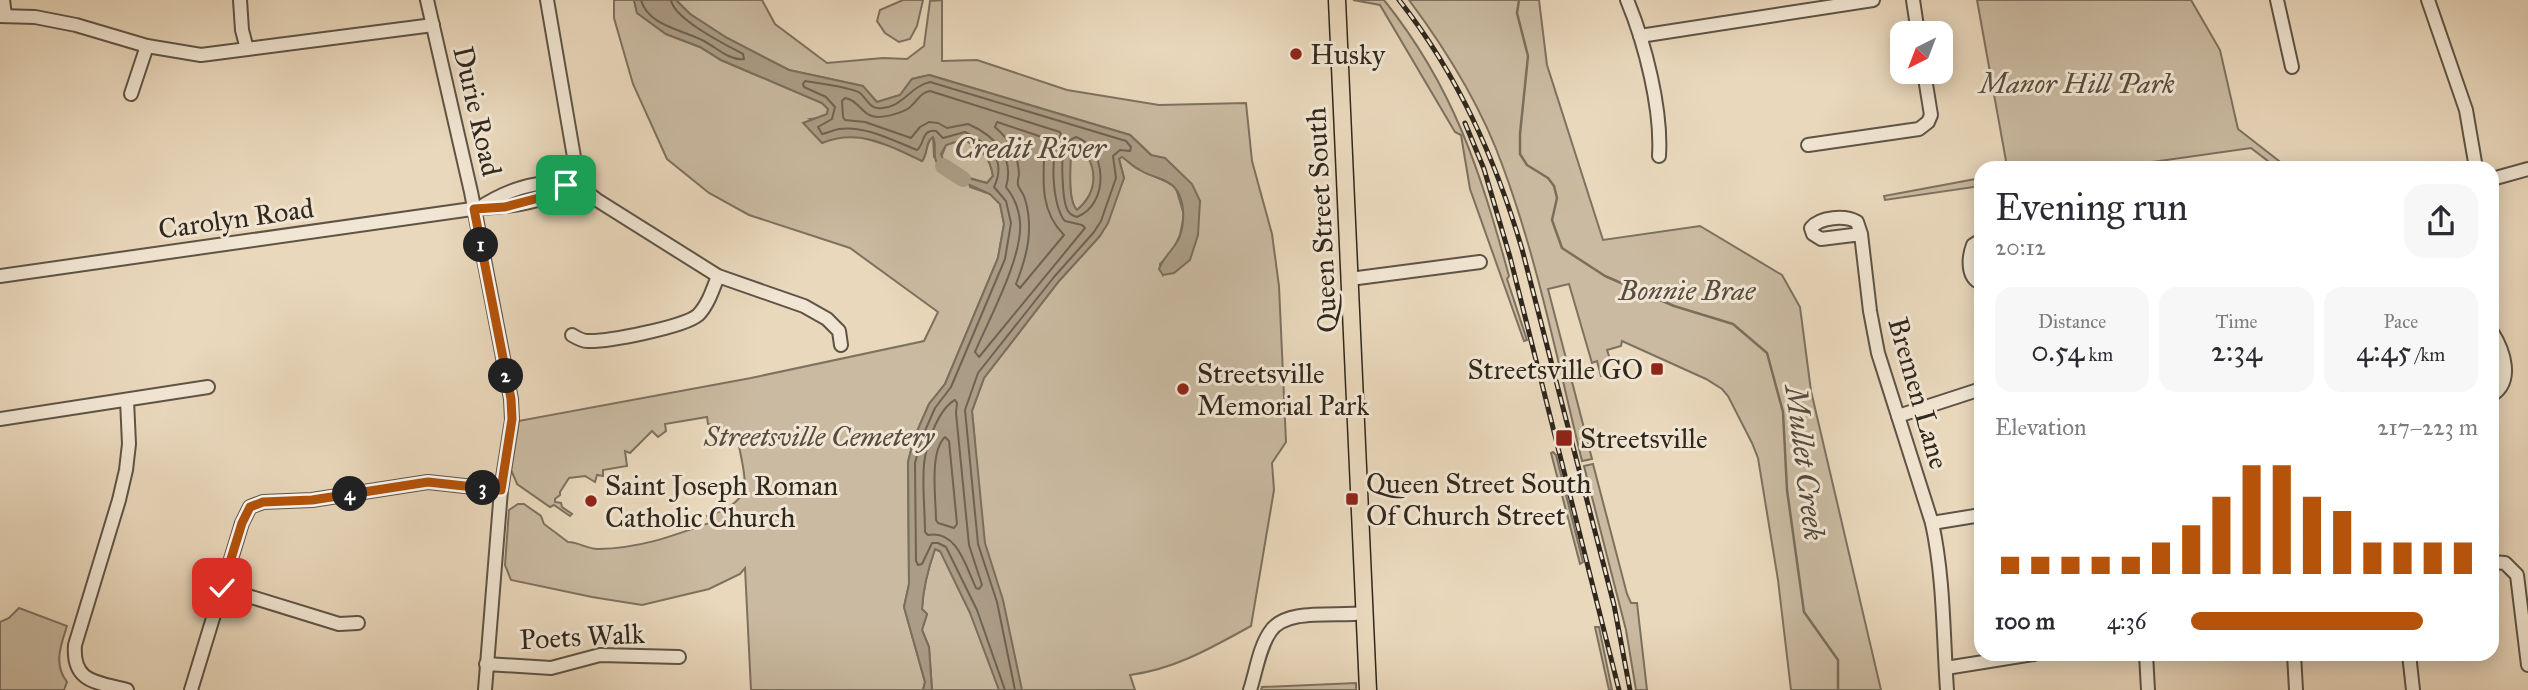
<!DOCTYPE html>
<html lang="en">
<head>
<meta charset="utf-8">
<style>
	body { margin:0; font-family:"IM FELL Great Primer",serif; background:#f7f7f7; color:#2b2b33; height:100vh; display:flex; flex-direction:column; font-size:26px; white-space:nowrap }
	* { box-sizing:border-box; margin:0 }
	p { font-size:23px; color:#7c7c81 }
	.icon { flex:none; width:38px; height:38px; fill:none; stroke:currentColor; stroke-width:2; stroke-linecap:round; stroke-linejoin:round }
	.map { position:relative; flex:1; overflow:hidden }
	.drawer { position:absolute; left:1974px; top:161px; width:525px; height:500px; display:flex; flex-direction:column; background:#fff; border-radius:21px; box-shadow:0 4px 18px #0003 }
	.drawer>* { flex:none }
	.needle { width:46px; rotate:222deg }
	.tools { position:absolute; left:1890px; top:21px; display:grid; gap:14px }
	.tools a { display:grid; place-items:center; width:63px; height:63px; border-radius:14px; background:#fff; box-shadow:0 4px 18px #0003; font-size:35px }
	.pin { position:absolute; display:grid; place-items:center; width:60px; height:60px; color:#fff; margin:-30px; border-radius:14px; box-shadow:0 4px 10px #0006 }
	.km { position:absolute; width:35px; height:35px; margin:-18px; border-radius:50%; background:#222; color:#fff; font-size:19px; line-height:35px; text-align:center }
	.round { display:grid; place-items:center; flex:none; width:74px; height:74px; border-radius:21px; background:#f7f7f7 }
	.overview { display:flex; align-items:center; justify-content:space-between; height:119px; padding:0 21px }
	h1 { font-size:38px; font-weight:600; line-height:52px }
	.stats { display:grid; grid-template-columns:repeat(3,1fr); gap:10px; height:119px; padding:7px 21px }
	.stats div { display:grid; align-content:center; border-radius:18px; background:#f7f7f7; text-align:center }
	.stats b { font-size:30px; font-weight:600 }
	.stats small { font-size:19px; font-weight:400 }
	.stats p { font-size:19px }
	.chart { height:196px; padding:14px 21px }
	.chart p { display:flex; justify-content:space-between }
	.chart svg { width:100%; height:126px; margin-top:7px; stroke:#b45309; stroke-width:6 }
	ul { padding:0 21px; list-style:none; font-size:23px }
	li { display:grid; grid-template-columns:112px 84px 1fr; align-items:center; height:52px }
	li i { height:18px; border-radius:9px; background:#b45309 }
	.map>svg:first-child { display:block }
</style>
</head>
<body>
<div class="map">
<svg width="2528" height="690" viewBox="0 0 2528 690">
	<rect width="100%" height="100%" fill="#ead8bc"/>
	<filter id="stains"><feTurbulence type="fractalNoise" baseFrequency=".00286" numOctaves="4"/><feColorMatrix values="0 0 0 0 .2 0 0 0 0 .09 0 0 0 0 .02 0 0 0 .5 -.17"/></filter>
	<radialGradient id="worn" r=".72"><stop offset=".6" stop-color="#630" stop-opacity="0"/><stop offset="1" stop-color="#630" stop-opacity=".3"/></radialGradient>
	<!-- green -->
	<g fill="#cabaa1" stroke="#7d7160" stroke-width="2">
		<path d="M614,0h20l3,13 29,21 34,13 21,13 101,43 6,6 -1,5 -5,4 -12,1 30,17 21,1 32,10 29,14c6,-7 3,-19 11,-24l1,20 7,1 5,-13 18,-6c18,12 25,15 29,37l-6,7 -17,-5v9l20,7 10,10 4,20 -6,34 -53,126 -16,20 -15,34 -6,24 1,122 -5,23 21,75 -2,8h-172l-6,-122 -5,6 -31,15 -67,16 -50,-8 -81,-17 -6,-15 4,-55 9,-6h6l17,12 3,8 24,18c10,0 19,7 30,7 42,-1 72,-12 111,-26l-2,-7c50,-15 38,-34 31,-76h-6l-10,-13 -14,-3 -1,-7 -42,7 1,7 -8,6 -6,-6 -22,22 -5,-2 2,15 -24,4v6l-6,-1 -2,7 -10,-6 -16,2 -9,14v3l-5,4v3l6,1 1,4 10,7 -2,2 -16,-11 -4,2 -33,-23 -2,-5 -4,-9 2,-48 238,-44 173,-37 14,-29 -88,-64 -101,-33 -40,-22 -42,-34 -34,-75 -19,-66z"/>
		<path d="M676,0h86l13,24 52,39 56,-5 24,1 17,-13 6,-45 12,-1v61l35,-1 90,30 92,15 87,-2 6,58 20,73 7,52 7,156 -14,21 2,27 -23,136c-40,22 -76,43 -121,49l5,15h-203l-3,-43 -7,-17 5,-16 -5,-5c1,-21 6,-40 13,-60l4,2 36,-107 -3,-33 12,-33 75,-97 41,-45 24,-58 -5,-19 3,-3 16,13 29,13 9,6 8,27 -4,20 -8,17 -12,12 3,11 37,-74 -70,-66 -200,-60 -18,4 -12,16 -23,7 -15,-16 -73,-16 -62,-32 -37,-24z"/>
		<path d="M903,0h20l-6,26 -7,13 -11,3 -14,-9 -8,-12 3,-11z"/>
		<path d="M1353,0h31c70,87 96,171 125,276l-2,3 20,61 -3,1 -54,-152 -9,-54 -6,-3 -75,-127z"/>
		<path d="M1409,0h130l8,65 56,175 97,-14 82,49 18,32 11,84 70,299h-90l-13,-110 -20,-122 -6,-15 -24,-47 -6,-7 -16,-10 -84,-38 -1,5 -14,4 4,12 -7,2 3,12h-6l-4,-15 -5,2 -23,-79 -21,5 44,170 -10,2c-24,-98 -44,-199 -79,-294 -21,-59 -56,-116 -94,-167z"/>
		<path d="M1977,0h214l29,50 18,79 50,39h-11l-26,-20 -141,20h-110l6,-7z"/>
		<path d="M1076,143c23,20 24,47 1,67 -10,-9 -7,-46 -6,-61z"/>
		<path d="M1981,178v8l-96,14 -1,-4z"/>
		<path d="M1553,452l3,3 27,107 -3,2 -29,-111z"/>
		<path d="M1593,464l34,130 4,9h6l10,87h-11l-10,-60 -42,-164z"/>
		<path d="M19,608l48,18c-6,19 -14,38 0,56l-3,8h-64v-68l9,-4z"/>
		<path d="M1595,627h4l13,63h-3z"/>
		<path d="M1356,683v7h-95l1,-3z"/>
	</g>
	<!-- water -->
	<path fill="#ab9c86" stroke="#7a6e5c" stroke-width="2" fill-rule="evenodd" d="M634,0h42l14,14 37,24 62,32 74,16 14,16 23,-7 12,-16 17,-4 201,60 21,20 14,3 27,26 8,17 -2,34 -8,25 -16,13 -11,2 -4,-6c4,-12 16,-20 21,-33 5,-15 5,-36 -5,-48 -8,-10 -25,-11 -35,-18 -7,-3 -12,-9 -18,-13l-3,2 5,19 -16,45 -8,13 -41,45 -75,97 -12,33 13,132 18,57 19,90h-23l-29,-77 -30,-62 -5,-2c-7,20 -12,39 -13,60l5,5 -5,16 7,17 3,43h-9l2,-8 -21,-75 5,-23 -1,-122 6,-24 15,-34 16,-20 53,-126 6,-34 -4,-20 -10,-10 -29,-13 3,-4 23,6 6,-7c-4,-22 -11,-25 -29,-37l-18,6 -5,9 4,11 -4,2c-11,-8 -3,-19 -8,-30 -8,5 -5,17 -11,24 -33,-16 -64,-33 -100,-18l-19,-20 24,-9 1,-5 -6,-6 -101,-43 -21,-13 -34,-13 -29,-21zM1076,143c22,19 24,48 1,67 -10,-9 -6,-46 -6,-61z"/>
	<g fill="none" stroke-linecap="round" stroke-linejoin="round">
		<!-- shore -->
		<g stroke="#6e6252" stroke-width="2">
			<path d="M641,0c7,26 43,30 63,41 13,7 26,20 40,18l-1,-5c-17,-9 -69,-35 -72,-54"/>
			<path d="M930,91l130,41 1,3c-12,16 -9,72 4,86l17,4 3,3 -106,129 -4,-5c14,-33 48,-95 45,-130 -1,-13 -6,-25 -14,-35 9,-30 -12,-52 -38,-63l-21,4 -9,-5 -9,-1 -9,5 -9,11 -46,-16 -20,-2 -2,-3 -1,-16 3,-3c14,2 18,19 32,19 9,0 25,-4 32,-9 9,-7 10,-15 21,-17z"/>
			<path d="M997,122l48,16c-1,36 -8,70 19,97l-44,53 -4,-4c11,-28 18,-55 9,-85 -1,-5 -6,-10 -7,-14 -1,-4 1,-8 1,-11 -1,-20 -9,-34 -24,-47z"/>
			<path d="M1076,137c31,11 34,67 1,80 -5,-2 -6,-1 -9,-6 -6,-9 -7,-53 -4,-63 2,-6 7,-9 12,-11z"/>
			<path d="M955,400l2,3 -1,10 13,132 13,40 -3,4 -3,-1c-10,-21 -19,-59 -48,-53l-3,-3c0,-22 -3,-46 -1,-68 2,-19 14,-55 31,-64z"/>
			<path d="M945,437l4,4 8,83 -3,4 -16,-5 -2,-3c0,-21 -7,-68 9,-83z"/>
			<path d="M1005,690l-28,-80 -31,-63 -8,-4h-6l-10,21 -4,1 -2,-4 -1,-98 6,-23 14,-32 16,-21 54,-128 6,-36 -5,-22 -12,-14c13,-27 -4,-43 -29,-55l-22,6 -7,-7c-15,-2 -11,13 -19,19 -23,-9 -52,-25 -78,-21 -6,1 -11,4 -17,5l-4,-7 14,-8 3,-12 -9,-10 -22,-10 -1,-3 2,-3c13,2 46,6 55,12 6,5 9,14 17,15 23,3 33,-22 53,-26l196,59 5,6 -1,4 -10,-1 -7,6 3,22 -15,43 -7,11 -40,45 -76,96 -13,37 13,134 19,58 18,88"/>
		</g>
		<!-- stream -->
		<path stroke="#7a6e5c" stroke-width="2.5" d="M1519,0l-2,13 11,43 -8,78v20l7,11 21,13 6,8 3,12 -5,22 10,28 43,28 69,30 59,18 34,29 16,59 4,78 17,122 34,48v30"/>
		<!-- river -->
		<path stroke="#ab9c86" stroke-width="16" d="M943,166l20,13"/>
		<!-- minor casing -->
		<g stroke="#5e5446" stroke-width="16">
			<g id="minor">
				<path d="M3,0l2,15"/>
				<path d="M240,0l2,30 5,19"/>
				<path d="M427,0l44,192 40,207 1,21 -11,70 -16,200"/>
				<path d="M547,0l27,157v25l23,18 121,76 86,30 23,13 12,12 2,14"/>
				<path d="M1627,0c18,43 35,109 32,156"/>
				<path d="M1913,0l5,33"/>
				<path d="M2277,0l15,67"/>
				<path d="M2428,0l38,110 10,58"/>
				<path d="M0,16l35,1 41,8 71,21 54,9 232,-30"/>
				<path d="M1640,36l233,-36"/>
				<path d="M131,94l16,-48"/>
				<path d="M1808,145l111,-16 9,-7 3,-7 -7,-43"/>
				<path d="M2492,179l36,-10"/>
				<path d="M479,208c25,-16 58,-30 87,-23"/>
				<path d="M1861,234l-40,5 -8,-5 -2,-6c9,-11 34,-13 46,-6l4,12 9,77 8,42 54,170c12,55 11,111 15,167"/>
				<path d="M1981,240l-8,5c-5,13 -6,33 8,38"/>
				<path d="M0,276l479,-68c23,-1 56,-4 76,-15 7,-4 12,-9 19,-11"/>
				<path d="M1350,279l130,-17"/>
				<path d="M2492,332c12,19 22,49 0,63"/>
				<path d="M572,335c5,3 10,6 15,6 20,1 97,-14 111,-26 10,-10 15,-26 20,-39"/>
				<path d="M127,400l2,44 -3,26 -7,30 -44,145c-3,38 22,37 52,45"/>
				<path d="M1898,416l83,-27"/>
				<path d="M0,419l208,-32"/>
				<path d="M1932,523l49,-8"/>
				<path d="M2492,562l13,1 12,12 11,90"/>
				<path d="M222,588l117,36 19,-1"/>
				<path d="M2146,654l2,36"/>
				<path d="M2294,654l2,36"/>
				<path d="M2409,654l4,36"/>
				<path d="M486,664l65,4 49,-13 79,2"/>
				<path d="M1946,668l88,-14"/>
				<path d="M191,690l51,-167 8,-16 13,-5 49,-2 116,-18 73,8"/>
				<path d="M1250,690c6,-18 9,-42 20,-58 15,-25 68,-15 94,-19"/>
			</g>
		</g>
		<!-- major casing -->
		<g stroke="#30281e" stroke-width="19">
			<path id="major" d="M1337,0l31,690"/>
		</g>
		<!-- minor -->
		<use href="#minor" stroke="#f1e6d3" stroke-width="12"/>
		<!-- major -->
		<use href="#major" stroke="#ead8bc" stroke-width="16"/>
		<!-- rail casing -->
		<g stroke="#30281e" stroke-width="5">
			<g id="rail">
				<path d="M1399,0c59,75 96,158 123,249l92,356 16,85"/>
				<path d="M1465,123l19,46 26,88 109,433"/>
			</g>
		</g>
		<!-- rail -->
		<use href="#rail" stroke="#f1e6d3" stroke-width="2.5" stroke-dasharray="8" stroke-linecap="butt"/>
	</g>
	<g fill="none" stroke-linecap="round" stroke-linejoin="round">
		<!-- route casing -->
		<g stroke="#fff" stroke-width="14">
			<path id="route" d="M222,588l20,-65 8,-16 13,-5 49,-2 116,-18 73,8 11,-71 -1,-20 -37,-190 31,-2 49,-13 12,-9"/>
		</g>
		<!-- route -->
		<use href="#route" stroke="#b45309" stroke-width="9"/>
	</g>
	<!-- markers -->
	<g fill="#8f2418" stroke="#f1e6d3" stroke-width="2.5">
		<circle cx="1296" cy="54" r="7"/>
		<rect x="1650" y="362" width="14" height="14" rx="3.5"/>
		<circle cx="1183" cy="389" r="7"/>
		<rect x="1555" y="429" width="18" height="18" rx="3.5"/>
		<rect x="1345" y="492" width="14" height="14" rx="3.5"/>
		<circle cx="591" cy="501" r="7"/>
	</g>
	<g text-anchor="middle" stroke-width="6" stroke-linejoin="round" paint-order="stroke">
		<!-- poi labels -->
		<g font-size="28" fill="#30281e" stroke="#f1e6d3" text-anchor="start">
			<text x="1310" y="64">Husky</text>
			<text x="1643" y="379" text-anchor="end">Streetsville GO</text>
			<text x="1197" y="383">Streetsville<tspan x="1197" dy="32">Memorial Park</tspan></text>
			<text x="1580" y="448">Streetsville</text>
			<text x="1366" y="493">Queen Street South<tspan x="1366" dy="32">Of Church Street</tspan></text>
			<text x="605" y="495">Saint Joseph Roman<tspan x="605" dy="32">Catholic Church</tspan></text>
		</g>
		<!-- park labels -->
		<g font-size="28" font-style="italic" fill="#564c3f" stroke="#f1e6d3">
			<text x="2077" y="93">Manor Hill Park</text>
			<text x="1687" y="300">Bonnie Brae</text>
			<text x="819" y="446">Streetsville Cemetery</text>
		</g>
		<!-- street labels -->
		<g font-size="28" fill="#30281e" stroke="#f1e6d3">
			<text transform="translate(478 111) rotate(77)" y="10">Durie Road</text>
			<text transform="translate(236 218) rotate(-8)" y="10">Carolyn Road</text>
			<text transform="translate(1321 220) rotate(-93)" y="10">Queen Street South</text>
			<text transform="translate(1919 393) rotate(74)" y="10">Bremen Lane</text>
			<text transform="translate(582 636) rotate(-3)" y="10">Poets Walk</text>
		</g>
		<!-- water labels -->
		<g font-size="30" font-style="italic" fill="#554b3d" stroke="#f1e6d3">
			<text x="1030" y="158">Credit River</text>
			<text transform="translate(1805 463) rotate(83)" y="10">Mullet Creek</text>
		</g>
	</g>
	<rect width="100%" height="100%" filter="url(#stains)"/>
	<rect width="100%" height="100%" fill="url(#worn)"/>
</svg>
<div class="tools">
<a><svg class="needle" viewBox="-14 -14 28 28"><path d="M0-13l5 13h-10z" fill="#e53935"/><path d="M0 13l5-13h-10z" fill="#7c7c81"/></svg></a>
</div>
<div class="pin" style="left:566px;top:185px;background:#1e9e55"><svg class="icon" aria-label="arrive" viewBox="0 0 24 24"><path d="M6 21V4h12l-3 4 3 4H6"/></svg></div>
<div class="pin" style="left:222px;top:588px;background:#d93025"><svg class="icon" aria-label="check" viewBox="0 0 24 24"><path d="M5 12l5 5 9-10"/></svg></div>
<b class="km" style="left:481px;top:245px">1</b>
<b class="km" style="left:506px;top:376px">2</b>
<b class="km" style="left:483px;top:488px">3</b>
<b class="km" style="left:350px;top:494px">4</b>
<section class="drawer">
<div class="overview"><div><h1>Evening run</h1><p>20:12</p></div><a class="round"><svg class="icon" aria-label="share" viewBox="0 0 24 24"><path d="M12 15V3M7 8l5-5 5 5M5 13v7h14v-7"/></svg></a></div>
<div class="stats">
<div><p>Distance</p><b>0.54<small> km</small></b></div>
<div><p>Time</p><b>2:34</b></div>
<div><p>Pace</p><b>4:45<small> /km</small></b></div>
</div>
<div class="chart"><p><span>Elevation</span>217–223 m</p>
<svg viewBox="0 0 160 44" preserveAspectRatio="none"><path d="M5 44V38M15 44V38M25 44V38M35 44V38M45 44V38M55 44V33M65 44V27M75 44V17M85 44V6M95 44V6M105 44V17M115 44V22M125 44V33M135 44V33M145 44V33M155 44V33"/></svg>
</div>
<ul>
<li><b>100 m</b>4:36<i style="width:81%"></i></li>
</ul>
</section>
</div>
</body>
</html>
